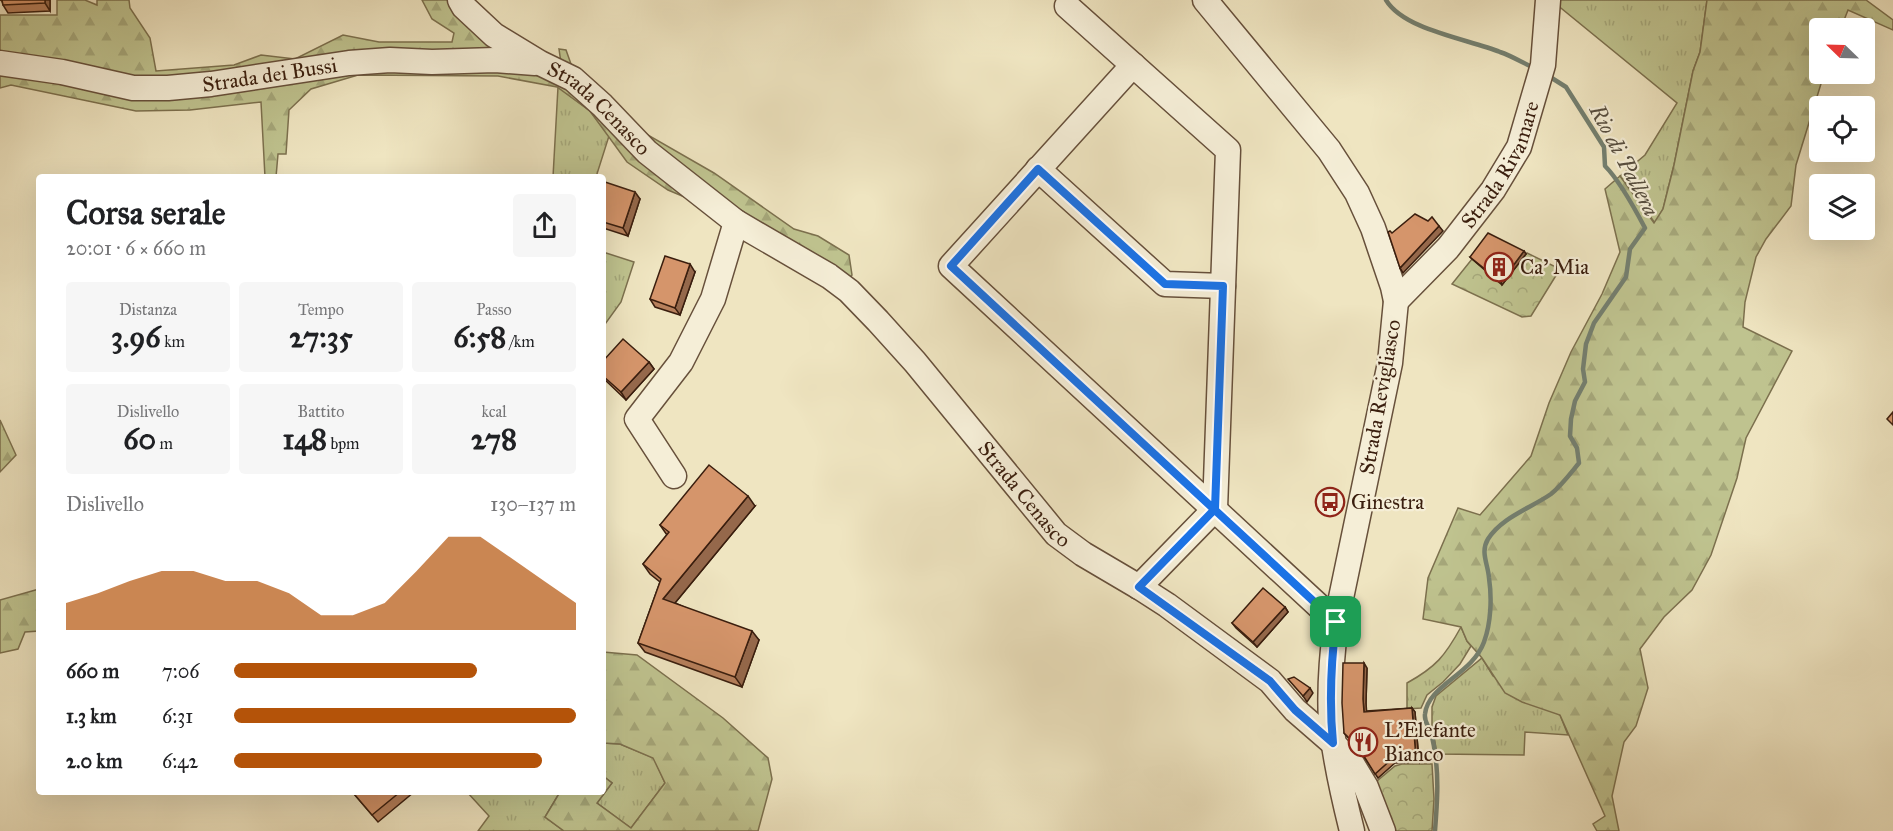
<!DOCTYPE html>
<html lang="it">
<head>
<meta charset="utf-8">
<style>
	body { margin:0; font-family:"IM FELL Great Primer",serif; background:#f6f6f6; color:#202124; height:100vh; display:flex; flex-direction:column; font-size:22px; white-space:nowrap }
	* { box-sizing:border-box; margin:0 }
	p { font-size:20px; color:#757577 }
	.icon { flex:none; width:33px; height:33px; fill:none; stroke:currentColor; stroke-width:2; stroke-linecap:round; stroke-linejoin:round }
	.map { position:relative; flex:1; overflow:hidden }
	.side { position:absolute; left:36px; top:174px; width:570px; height:621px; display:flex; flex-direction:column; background:#fff; border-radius:6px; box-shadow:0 6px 24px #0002 }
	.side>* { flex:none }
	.needle { width:39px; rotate:293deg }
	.buttons { position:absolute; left:1809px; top:18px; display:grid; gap:12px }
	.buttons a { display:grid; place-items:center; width:66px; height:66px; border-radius:6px; background:#fff; box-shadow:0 6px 24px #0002; font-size:30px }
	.pin { position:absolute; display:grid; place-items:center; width:51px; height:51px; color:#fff; margin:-26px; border-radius:12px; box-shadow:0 3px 9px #0006 }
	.round { display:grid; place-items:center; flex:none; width:63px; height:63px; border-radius:6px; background:#f6f6f6 }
	.headline { display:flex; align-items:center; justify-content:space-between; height:102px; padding:0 30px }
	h1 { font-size:33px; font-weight:800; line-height:45px }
	.figures { display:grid; grid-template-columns:repeat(3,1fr); gap:9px; height:102px; padding:6px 30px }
	.figures div { display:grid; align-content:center; border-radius:6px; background:#f6f6f6; text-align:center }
	.figures b { font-size:30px; font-weight:800 }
	.figures small { font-size:16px; font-weight:400 }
	.figures p { font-size:16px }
	.chart { height:168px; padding:12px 30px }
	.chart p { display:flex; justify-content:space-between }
	.chart svg { width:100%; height:108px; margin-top:6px; fill:#b45309; opacity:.7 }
	ul { padding:0 30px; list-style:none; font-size:20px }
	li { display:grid; grid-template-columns:96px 72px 1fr; align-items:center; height:45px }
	li i { height:15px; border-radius:8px; background:#b45309 }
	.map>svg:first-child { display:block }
</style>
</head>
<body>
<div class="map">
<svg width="1893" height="831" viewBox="0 0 1893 831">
	<defs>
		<pattern id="grass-tufts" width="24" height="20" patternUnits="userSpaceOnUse" patternTransform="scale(1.5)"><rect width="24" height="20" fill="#bfc38f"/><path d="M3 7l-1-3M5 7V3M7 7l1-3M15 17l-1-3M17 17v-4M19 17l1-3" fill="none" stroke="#a5a77a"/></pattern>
		<pattern id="forest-firs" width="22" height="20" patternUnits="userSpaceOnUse" patternTransform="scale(1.5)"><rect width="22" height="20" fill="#bfc38f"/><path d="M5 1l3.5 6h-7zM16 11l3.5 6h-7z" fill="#a5a77a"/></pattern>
		<pattern id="park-crowns" width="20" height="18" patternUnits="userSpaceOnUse" patternTransform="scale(1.5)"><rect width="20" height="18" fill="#bfc38f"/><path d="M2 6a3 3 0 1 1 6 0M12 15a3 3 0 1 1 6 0" fill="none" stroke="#a5a77a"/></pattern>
	</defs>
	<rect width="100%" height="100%" fill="#efe5c1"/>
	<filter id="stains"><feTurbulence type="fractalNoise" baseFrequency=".00333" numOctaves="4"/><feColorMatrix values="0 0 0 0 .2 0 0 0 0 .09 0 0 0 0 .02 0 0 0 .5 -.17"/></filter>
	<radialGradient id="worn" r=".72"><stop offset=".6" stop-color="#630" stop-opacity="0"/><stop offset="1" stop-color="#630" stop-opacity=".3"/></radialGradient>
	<!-- grass -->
	<g fill="url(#grass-tufts)" stroke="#7c704e" stroke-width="1.5">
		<path d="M1557,0h150l-7,52 -7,19 -19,94 -11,44 -8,14 -35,-47 25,-21 32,-52 -121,-99z"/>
		<path d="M558,87l32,24 19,25 -13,41h-43z"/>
		<path d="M603,252l31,10 -13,40 -18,25z"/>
		<path d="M1461,627l6,14 4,5 -11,18 -17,18 -16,13 -6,13 -14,1v-26c29,-16 38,-27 54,-56z"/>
		<path d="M1482,658l11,18 67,39 8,20 -43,-3 -1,23 -87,-1 -5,-29v-18l4,-11z"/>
		<path d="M603,743l17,1 34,14 11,25 -34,45 -34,-25 15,-20 -9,-7z"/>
		<path d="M467,792h93l-15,25 19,14h-86l11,-15z"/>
	</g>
	<!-- forest -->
	<g fill="url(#forest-firs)" stroke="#7c704e" stroke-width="1.5">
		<path d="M57,0h28l12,5v-5h32l1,8 20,30 6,33 78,-6 27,-10 34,4 48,-24 36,7h73l2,-9 -22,-14 -10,-19h28l62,54 -342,28 -170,-25v-42h57z"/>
		<path d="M1707,0h159l27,20v10l-45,-20 -7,18h-21v46h4l-28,91 -5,41 -25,33 -10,18 -11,45 -2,25 49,24 -46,87 -9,40 -26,77 -19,35 -28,27 -24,32 8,39 -12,38 -12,16 -12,54 7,35h-22l-4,-7 12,-8 -45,-101 -38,-13 -17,-9 -23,-35 -15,-17 -6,-14 -38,-8 5,-41 30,-70 22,7 51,-59 18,-53 22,-51 31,-58 18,-42 -15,-63 15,-13 34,47 9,-14 11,-44 19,-94 7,-19z"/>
		<path d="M559,49l7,1 5,14 26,20 49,50 68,39 80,56 24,7 31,19 3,20 -5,7 -109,-66 -177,-153z"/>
		<path d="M389,64l153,9 27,10 118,115 -19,-8 -41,-28 -37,-51 -33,-24 -59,-11 -140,-1 -47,14 -22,21 -3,44h-8l-2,23h-11l-4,-75 -71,8 -54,1 -125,-26 -11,3v-16c54,9 108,23 163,28l6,-5z"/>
		<path d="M0,420l16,35 -16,17z"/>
		<path d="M39,589v42l-14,1 -7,17 -18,4v-53z"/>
		<path d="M603,652l34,3 86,63 45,40 4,21 -14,52h-194l-19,-14 15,-25h43v-16l9,7 -15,20 34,25 34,-45 -12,-25 -33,-14 -17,-1z"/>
	</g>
	<!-- park -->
	<g fill="url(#park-crowns)" stroke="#7c704e" stroke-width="1.5">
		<path d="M1527,253l33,16 -29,47 -9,1 -70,-33 20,-25 30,25z"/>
		<path d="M1402,764h30l2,35 -2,32h-40l-21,-45 24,-20z"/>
	</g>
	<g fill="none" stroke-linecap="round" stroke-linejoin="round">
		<!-- stream -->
		<g stroke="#747f6f" stroke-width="4.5">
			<path d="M1386,0c18,30 82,39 114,52 12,4 23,11 34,16"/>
			<path d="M1435,831c2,-26 4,-52 0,-78 -1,-7 -2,-15 -5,-22 -2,-6 -6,-10 -5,-17 3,-29 47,-39 59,-72 7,-19 8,-44 5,-64 -1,-14 -9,-26 -1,-39 14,-22 43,-31 63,-45 10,-8 19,-20 28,-31l-2,-15 -7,-12 1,-17 4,-18 10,-19 -2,-13 3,-25 8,-21 32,-46 4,-28 15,-21c-10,-19 -25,-47 -40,-62l-1,-19 -38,-60 -19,-12"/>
		</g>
		<!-- minor casing -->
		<g stroke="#67503b" stroke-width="27">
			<g id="minor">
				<path id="s1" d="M460,0l4,7 30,28 46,28 33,16 29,26 45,47 89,70 93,54 20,15 29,30 37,41 141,172 27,20 56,33 28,18 103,76 25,29 38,33 18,19 15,25 17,44"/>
				<path d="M1205,0l124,150 28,43 16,35 20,59 3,14 -6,62 -54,259c-4,32 -7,66 -5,98 3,37 12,75 21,111"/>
				<path d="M1067,6l161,144 -13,359 -76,78"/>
				<path id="s2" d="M0,63l62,9 71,16h35l43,-4 138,-21 41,-3 42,2 63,-2 40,3"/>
				<path d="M1133,65l-182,201 385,356"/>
				<path d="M1038,169l127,115 58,2"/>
				<path id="s3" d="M1396,301l52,-53 45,-58 26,-43 24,-82 5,-65"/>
				<path d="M674,476l-37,-57 44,-57 32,-63 23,-77"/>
			</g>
		</g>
		<!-- minor -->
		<use href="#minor" stroke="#f5eed7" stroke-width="24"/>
	</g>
	<!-- wall -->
	<g fill="#b7805c" stroke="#3a1e0e" stroke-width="1.5">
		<path d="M0,0h50v11l-42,2 -5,-8 -1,-4z"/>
		<path d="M603,189l37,10 -12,37 -25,-8z"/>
		<path d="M1524,251l2,3 -24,31 -30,-26 -2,-2z"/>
		<path d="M695,272l-15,43 -25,-8 -5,-8z"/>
		<path d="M603,361l46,1 5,7 -28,31 -23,-22z"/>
		<path d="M755,506l-80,97 84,37 -17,47 -97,-35 -7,-9 22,-61 -10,-8 -7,-10 24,-29 -7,-10z"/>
		<path d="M1285,607l3,5 -31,35 -21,-19 -4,-5z"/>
		<path d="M1367,668l-1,35v8l46,-3 3,4 4,50 -24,1 -17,15 -17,-26 -17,-19z"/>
		<path d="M359,792h55l-36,30 -23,-27z"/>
	</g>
	<!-- shaded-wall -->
	<g fill="#95684b" stroke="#3a1e0e" stroke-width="1.5">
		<path d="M45,0h5v11l-5,-8z"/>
		<path d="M635,192l5,7 -12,37 -5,-8z"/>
		<path d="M1439,226l4,5 -40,42 -3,-5z"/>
		<path d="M1524,251l2,3 -24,31 -1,-3z"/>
		<path d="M690,264l5,8 -15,43 -5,-7z"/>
		<path d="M649,362l5,7 -28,31 -5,-8z"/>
		<path d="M603,457l2,3 -2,12z"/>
		<path d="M748,496l7,10 -85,103 -7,-10z"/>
		<path d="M1285,607l3,5 -31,35 -4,-5z"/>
		<path d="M752,631l7,9 -17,47 -7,-10z"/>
		<path d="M1364,663l3,5 -1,35 1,13 -3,-4 -1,-13z"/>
		<path d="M1310,688l3,5 -6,9 -4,-6z"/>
		<path d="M1412,708l3,4 4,50 -3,-4z"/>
	</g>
	<!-- building -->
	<g fill="#d5956b" stroke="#3a1e0e" stroke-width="1.5">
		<path d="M2,0h43v3l-42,2z"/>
		<path d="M605,182l30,10 -12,36 -20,-6v-33z"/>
		<path d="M1415,214l13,7 4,-4 7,9 -39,42 -12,-36 2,-1 2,2z"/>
		<path d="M1488,233l36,18 -23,31 -31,-25z"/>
		<path d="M665,256l25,8 -15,44 -25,-9z"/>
		<path d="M623,339l26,23 -28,30 -18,-16v-15z"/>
		<path d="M1893,412v13l-6,-6z"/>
		<path d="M709,465l39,31 -85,103 89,32 -17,46 -97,-34 23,-64 -18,-15 26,-32 -9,-7z"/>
		<path d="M1263,588l22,19 -32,35 -21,-19z"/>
		<path d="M1343,663h21l-1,36 1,13 48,-4 4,50h-23l-18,16 -16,-26 -15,-15 -2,-30z"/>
		<path d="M1294,677l16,11 -7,8 -15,-17z"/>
		<path d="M359,792h41l-28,23 -17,-20z"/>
	</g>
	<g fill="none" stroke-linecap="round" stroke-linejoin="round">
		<!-- route casing -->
		<g stroke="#fff" stroke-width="12">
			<path id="route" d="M1336,622l-385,-356 87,-97 127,115 58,2 -8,223 -76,78 131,94 25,29 38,33c-4,-41 -2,-81 3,-121"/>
		</g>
		<!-- route -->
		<use href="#route" stroke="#1a73e8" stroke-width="8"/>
	</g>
	<!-- icons -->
	<defs>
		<g id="building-ring" transform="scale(1.5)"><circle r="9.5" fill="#f5eed7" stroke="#8f2418" stroke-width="1.5"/><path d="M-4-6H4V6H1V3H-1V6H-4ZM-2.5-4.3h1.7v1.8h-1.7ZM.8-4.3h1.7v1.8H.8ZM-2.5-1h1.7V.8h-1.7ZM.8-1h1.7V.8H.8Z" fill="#8f2418"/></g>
		<g id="bus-ring" transform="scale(1.5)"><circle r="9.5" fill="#f5eed7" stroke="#8f2418" stroke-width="1.5"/><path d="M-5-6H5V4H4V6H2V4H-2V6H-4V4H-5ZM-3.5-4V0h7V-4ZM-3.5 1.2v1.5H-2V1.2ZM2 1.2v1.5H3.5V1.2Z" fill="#8f2418"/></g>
		<g id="restaurant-ring" transform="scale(1.5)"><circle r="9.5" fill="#f5eed7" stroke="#8f2418" stroke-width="1.5"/><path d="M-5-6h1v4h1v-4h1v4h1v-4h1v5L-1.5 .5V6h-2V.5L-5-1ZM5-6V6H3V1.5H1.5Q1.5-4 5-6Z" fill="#8f2418"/></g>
	</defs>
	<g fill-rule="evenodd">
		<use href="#building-ring" x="1499" y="267"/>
		<use href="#bus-ring" x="1330" y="502"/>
		<use href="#restaurant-ring" x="1363" y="742"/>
	</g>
	<g text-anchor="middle" stroke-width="4.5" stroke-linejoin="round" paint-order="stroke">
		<!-- street labels -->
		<g font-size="21" fill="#3a1e0e" stroke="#f5eed7">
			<text dy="7" stroke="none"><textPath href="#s2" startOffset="273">Strada dei Bussi</textPath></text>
			<text dy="7" stroke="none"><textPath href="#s1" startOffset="178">Strada Cenasco</textPath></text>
			<text dy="7" stroke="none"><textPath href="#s3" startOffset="174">Strada Rivamare</textPath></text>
			<text transform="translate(1380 397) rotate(-80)" y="7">Strada Revigliasco</text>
			<text dy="7" stroke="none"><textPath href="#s1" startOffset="758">Strada Cenasco</textPath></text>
		</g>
		<!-- poi labels -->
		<g font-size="21" fill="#3a1e0e" stroke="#f5eed7" text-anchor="start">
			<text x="1520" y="274">Ca' Mia</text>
			<text x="1351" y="509">Ginestra</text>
			<text x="1384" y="737">L'Elefante<tspan x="1384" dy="24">Bianco</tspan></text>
		</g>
		<!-- water labels -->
		<g font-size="22" font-style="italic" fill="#574e3f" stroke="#f5eed7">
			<text transform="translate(1625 160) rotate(62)" y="8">Rio di Pallera</text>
		</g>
	</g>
	<rect width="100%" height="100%" filter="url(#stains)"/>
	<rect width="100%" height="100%" fill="url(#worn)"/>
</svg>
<div class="buttons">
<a><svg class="needle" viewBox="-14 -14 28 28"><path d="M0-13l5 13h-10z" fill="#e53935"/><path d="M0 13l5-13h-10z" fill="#757577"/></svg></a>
<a><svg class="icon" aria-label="locate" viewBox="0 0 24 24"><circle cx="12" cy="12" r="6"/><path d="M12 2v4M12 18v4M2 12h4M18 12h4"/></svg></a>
<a><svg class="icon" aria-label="layers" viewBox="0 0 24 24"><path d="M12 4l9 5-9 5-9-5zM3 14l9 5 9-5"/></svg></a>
</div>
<div class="pin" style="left:1336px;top:622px;background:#1e9e55"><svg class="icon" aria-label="arrive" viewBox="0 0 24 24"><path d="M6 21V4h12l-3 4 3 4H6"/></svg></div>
<section class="side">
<div class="headline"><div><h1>Corsa serale</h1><p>20:01 · 6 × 660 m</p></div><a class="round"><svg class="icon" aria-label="share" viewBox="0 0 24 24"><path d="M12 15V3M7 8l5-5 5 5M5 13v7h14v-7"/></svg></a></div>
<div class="figures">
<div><p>Distanza</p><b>3.96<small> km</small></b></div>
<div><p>Tempo</p><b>27:35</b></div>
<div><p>Passo</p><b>6:58<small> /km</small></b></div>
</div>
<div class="figures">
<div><p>Dislivello</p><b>60<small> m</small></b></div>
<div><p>Battito</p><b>148<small> bpm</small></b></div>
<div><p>kcal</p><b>278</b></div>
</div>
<div class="chart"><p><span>Dislivello</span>130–137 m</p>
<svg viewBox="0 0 160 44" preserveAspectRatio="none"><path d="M0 44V33L10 29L20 24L30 20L40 20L50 24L60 24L70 29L80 38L90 38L100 33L110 20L120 6L130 6L140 15L150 24L160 33V44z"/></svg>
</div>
<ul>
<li><b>660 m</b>7:06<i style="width:71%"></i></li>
<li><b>1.3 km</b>6:31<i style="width:100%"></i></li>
<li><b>2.0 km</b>6:42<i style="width:90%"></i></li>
</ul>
</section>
</div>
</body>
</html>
